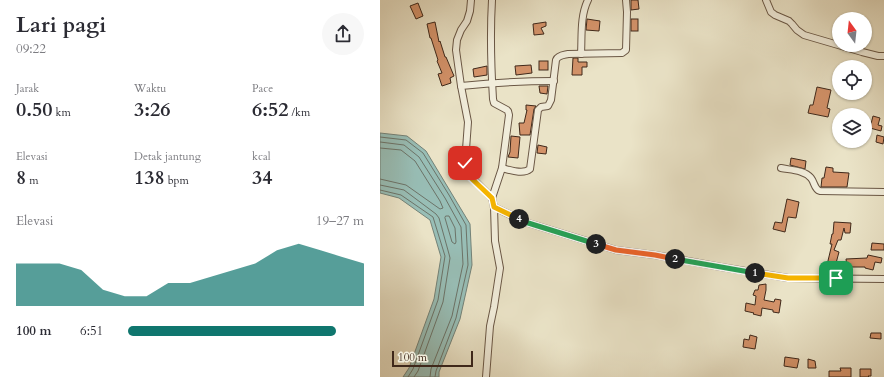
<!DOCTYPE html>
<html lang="id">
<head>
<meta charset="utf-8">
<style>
	body { margin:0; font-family:Cardo,serif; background:#f7f7f7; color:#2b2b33; height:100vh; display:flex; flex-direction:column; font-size:15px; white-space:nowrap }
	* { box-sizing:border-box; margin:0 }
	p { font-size:13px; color:#7c7c81 }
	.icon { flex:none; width:22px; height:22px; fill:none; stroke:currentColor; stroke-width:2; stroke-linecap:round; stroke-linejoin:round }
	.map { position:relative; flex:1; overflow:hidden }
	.side { display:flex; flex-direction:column; background:#fff; width:380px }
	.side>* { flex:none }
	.needle { width:26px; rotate:345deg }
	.fabs { position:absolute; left:452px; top:12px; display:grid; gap:8px }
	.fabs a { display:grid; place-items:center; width:40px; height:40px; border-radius:50%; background:#fff; box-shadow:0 1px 3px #0004; font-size:20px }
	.scale { position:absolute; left:12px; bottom:10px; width:81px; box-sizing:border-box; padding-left:4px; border:2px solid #3f281a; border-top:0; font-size:11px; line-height:14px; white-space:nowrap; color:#3f281a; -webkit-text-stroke:3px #f1eddb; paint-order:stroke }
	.pin { position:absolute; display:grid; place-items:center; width:34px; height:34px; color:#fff; margin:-17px; border-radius:8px; box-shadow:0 2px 6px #0006 }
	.km { position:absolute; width:20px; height:20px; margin:-10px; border-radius:50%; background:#222; color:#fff; font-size:11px; line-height:20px; text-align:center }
	.round { display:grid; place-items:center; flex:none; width:42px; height:42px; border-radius:21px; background:#f7f7f7 }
	.summary { display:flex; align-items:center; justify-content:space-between; height:68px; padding:0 16px }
	h1 { font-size:22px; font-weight:800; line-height:30px }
	.figures { display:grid; grid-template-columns:repeat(3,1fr); gap:6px; height:68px; padding:4px 16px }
	.figures div { display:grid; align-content:center }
	.figures b { font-size:20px; font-weight:800 }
	.figures small { font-size:11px; font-weight:400 }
	.figures p { font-size:11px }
	.chart { height:112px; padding:8px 16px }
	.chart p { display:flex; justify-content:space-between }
	.chart svg { width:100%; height:72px; margin-top:4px; fill:#0f766e; opacity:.7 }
	ul { padding:0 16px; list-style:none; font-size:13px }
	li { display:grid; grid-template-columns:64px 48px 1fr; align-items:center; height:30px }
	li i { height:10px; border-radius:5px; background:#0f766e }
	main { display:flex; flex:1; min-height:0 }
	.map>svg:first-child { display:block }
</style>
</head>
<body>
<main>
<section class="side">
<div class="summary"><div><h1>Lari pagi</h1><p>09:22</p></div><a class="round"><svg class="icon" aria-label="share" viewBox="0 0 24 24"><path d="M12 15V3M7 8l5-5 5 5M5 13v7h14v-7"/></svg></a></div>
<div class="figures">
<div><p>Jarak</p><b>0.50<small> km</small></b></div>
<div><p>Waktu</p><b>3:26</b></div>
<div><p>Pace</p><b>6:52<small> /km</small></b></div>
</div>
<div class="figures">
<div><p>Elevasi</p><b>8<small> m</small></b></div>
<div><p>Detak jantung</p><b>138<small> bpm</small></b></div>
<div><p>kcal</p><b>34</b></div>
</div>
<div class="chart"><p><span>Elevasi</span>19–27 m</p>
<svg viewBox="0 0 160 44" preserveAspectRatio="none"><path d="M0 44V18L10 18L20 18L30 22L40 34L50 38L60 38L70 30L80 30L90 26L100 22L110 18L120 10L130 6L140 10L150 14L160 18V44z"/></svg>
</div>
<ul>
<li><b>100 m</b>6:51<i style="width:88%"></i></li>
</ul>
</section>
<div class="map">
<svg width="504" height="377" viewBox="0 0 504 377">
	<rect width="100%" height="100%" fill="#eae3c7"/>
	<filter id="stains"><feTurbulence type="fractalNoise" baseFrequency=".005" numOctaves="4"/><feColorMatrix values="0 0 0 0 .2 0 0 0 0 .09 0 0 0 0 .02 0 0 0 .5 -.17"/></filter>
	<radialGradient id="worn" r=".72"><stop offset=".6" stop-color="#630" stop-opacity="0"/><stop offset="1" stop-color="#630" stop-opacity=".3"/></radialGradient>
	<!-- water -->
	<path fill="#98beb6" stroke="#748278" d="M0,133l27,3 19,15 44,73 2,41 -12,54 -21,53v5h-36l6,-9 25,-69 7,-42 -11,-37 -31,-22 -19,-5z"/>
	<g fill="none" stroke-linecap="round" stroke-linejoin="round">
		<!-- shore -->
		<g stroke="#6c7368" stroke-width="1">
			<path d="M0,137l26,3 17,13 26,42 17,30 2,40 -12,53 -20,53 -1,6"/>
			<path d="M0,142l24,3 15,12 26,41 16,29 2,37 -11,52 -21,53 -1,8"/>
			<path d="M0,148l21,2 14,11 25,40 3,7 -3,1 -34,-24 -26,-6"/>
			<path d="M0,185l24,5 32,24 3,4 10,36 1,4 -7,44 -25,69 -4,6"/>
			<path d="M0,190l21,5 32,22 12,39 -7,44 -25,69 -5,8"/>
			<path d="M66,216h3l6,12 1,14 -1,2 -3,-2 -7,-24z"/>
		</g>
	</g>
	<!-- building -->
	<g fill="#d39269" stroke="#3f281a">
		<path d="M251,0h7l1,9 -8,1z"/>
		<path d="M38,3l5,13 -7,3 -6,-13z"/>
		<path d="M207,19l13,2 -1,10 -13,-1z"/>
		<rect x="251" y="19" width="7" height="12"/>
		<path d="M55,22l4,20 1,-1 5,16h1l8,19 -4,2 1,5 -9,3 -4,-12 4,-1 -5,-12 1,-1 -7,-22h-1l-3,-14z"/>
		<path d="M166,22v4l-5,2 3,6 -10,1 -1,-11z"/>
		<path d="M193,58h5v4h9v5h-5v8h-10z"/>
		<rect x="159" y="61" width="9" height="9"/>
		<path d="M151,65l1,8 -16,2 -1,-9z"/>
		<path d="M107,66v9l-13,2 -1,-8z"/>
		<path d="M159,86h9l-1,8 -7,-1z"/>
		<path d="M437,87l14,3 -4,18 3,1 -2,8 -20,-4 2,-8h3z"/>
		<path d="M146,105l10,1 -2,3 -4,26h-10l-1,-12h5l3,-13h-1z"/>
		<path d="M493,116l7,2 -2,7 4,1 -1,5 -11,-3z"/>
		<path d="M497,135l7,2 -1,7 -7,-2z"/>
		<path d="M131,136l9,1 -2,21 -10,-1 2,-5z"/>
		<path d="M158,145l9,2 -1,7 -9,-1z"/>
		<path d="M411,158l15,3 -1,8 -15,-4z"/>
		<path d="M446,167l7,1v4l16,1 -2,14h-26l1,-9h2z"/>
		<path d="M407,199l12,3 -3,16 -8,-1 -3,15 -12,-3 2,-7 7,1z"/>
		<path d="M454,222l17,1 -1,10h-5l-1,-5 -3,12h-3l-4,10 5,2 -4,15 -8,-2 5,-21h-2l2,-10h1z"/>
		<path d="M492,243l12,1v6h-13z"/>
		<path d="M488,255l14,3 -1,5 -6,-1 -2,8 -8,-2v-1h-18l-1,-8 21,-1z"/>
		<path d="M386,284v6l-2,10 10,2 1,-3 6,1 -2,13 -6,-1v-2l-11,-2 -1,8 -8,-2 1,-1 -9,-2 1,-8 9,2 1,-9 -3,-1 2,-5h3l1,-5z"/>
		<path d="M491,333h10v6l-11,-1z"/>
		<path d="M370,335l7,2 -2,12 -12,-2 1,-8 5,1z"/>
		<path d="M405,357l14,2 -2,9 -13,-2z"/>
		<path d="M428,359l7,2 1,7h-8z"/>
		<path d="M460,368h11v9h-22v-6h12z"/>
		<path d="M480,369h11v7h-3l1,1h-9z"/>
	</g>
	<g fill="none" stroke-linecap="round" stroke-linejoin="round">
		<!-- minor casing -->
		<g stroke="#6a5745" stroke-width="8">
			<g id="minor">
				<path d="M91,0l-1,11 -3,10 -6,9 -4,10 -1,10 5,36 7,36 -3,41v7l4,5 23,23 2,9 1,34 5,27 -6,39 -4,19 -4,51"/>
				<path d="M386,0l5,12 4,3 14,6 3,3 5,6 7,5 58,17 16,4h6"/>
				<path d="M201,54c1,-18 -1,-38 7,-54"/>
				<path d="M81,86c31,-3 61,-5 93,-5"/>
				<path d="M122,168c8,2 21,7 28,1l8,-59 3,-3 7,-1 3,-6 5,-40c2,-5 8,-5 12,-6l54,-1 4,-3 1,-38 -1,-12"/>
				<path d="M401,168c10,2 23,2 30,10 4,5 3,11 9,13l64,1"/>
				<path d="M112,198l10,-30 7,-53 -1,-4 -1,-1 -13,-7 -1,-4c-2,-33 -3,-66 -1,-99"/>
				<path d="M114,207l31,15 91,28 39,5 66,12 67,11 96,1"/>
			</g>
		</g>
		<!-- minor -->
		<use href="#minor" stroke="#f1eddb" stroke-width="6"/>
	</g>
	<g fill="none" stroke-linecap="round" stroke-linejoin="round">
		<!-- split-1 casing -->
		<g stroke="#fff" stroke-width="8">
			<path id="split-1" d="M375,273l33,5h48"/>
		</g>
		<!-- split-2 casing -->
		<g stroke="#fff" stroke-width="8">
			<path id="split-2" d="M295,259l46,8 34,6"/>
		</g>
		<!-- split-3 casing -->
		<g stroke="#fff" stroke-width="8">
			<path id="split-3" d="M216,244l20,6 39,5 20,4"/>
		</g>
		<!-- split-4 casing -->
		<g stroke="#fff" stroke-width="8">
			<path id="split-4" d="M139,219l6,3 71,22"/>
		</g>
		<!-- split-5 casing -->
		<g stroke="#fff" stroke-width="8">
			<path id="split-5" d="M85,163v7l4,6 23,22 2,9 25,12"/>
		</g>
		<!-- split-1 -->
		<use href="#split-1" stroke="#f5b400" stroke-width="5"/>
		<!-- split-2 -->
		<use href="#split-2" stroke="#22a559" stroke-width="5"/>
		<!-- split-3 -->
		<use href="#split-3" stroke="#f0652b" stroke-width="5"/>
		<!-- split-4 -->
		<use href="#split-4" stroke="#22a559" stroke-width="5"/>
		<!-- split-5 -->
		<use href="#split-5" stroke="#f5b400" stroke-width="5"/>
	</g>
	<rect width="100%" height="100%" filter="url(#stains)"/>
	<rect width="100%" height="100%" fill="url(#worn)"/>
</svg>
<div class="fabs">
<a><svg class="needle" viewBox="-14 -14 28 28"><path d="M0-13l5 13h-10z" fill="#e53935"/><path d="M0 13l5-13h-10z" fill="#7c7c81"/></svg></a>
<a><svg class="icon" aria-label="locate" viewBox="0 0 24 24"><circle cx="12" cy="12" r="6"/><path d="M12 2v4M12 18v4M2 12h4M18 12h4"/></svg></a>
<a><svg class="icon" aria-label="layers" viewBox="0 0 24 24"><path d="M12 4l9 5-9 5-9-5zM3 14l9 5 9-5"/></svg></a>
</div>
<div class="scale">100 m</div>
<div class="pin" style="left:456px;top:278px;background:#1e9e55"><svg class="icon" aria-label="arrive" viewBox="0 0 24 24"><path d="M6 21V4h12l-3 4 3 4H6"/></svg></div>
<div class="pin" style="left:85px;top:163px;background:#d93025"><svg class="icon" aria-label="check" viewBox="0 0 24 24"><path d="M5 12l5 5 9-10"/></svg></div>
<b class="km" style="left:375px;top:273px">1</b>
<b class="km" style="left:295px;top:259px">2</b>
<b class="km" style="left:216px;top:244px">3</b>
<b class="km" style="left:139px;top:219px">4</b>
</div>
</main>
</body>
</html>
